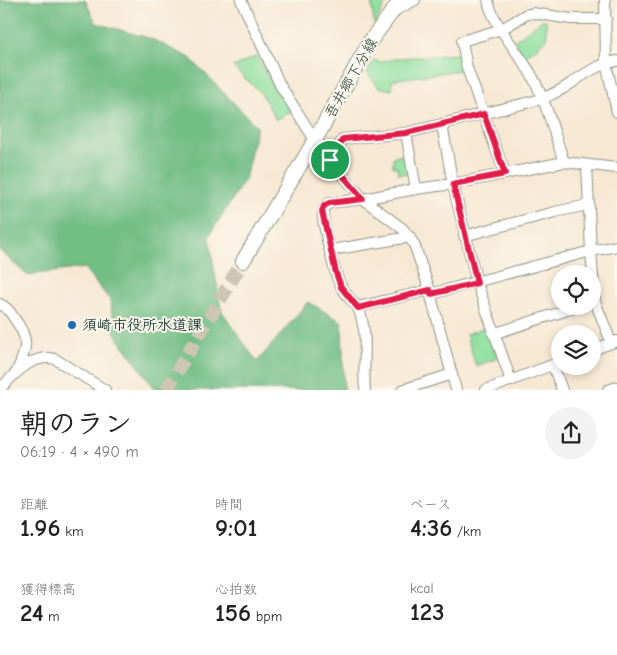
<!DOCTYPE html>
<html lang="ja">
<head>
<meta charset="utf-8">
<style>
	body { margin:0; font-family:"Comic Neue","Klee One",sans-serif; background:#f2f2f2; color:#222; height:100vh; display:flex; flex-direction:column; font-size:19px; white-space:nowrap }
	* { box-sizing:border-box; margin:0 }
	p { font-size:16px; color:#767676 }
	.icon { flex:none; width:28px; height:28px; fill:none; stroke:currentColor; stroke-width:2; stroke-linecap:round; stroke-linejoin:round }
	.map { position:relative; height:390px; overflow:hidden }
	.side { display:flex; flex-direction:column; background:#fff; flex:1 }
	.side>* { flex:none }
	.buttons { position:absolute; left:551px; top:265px; display:grid; gap:10px }
	.buttons a { display:grid; place-items:center; width:50px; height:50px; border-radius:50%; background:#fff; box-shadow:0 2px 8px #0003; font-size:25px }
	.pin { position:absolute; display:grid; place-items:center; width:42px; height:42px; color:#fff; margin:-21px; border:2px solid #fff; border-radius:50%; box-shadow:0 1px 5px #0007 }
	.round { display:grid; place-items:center; flex:none; width:52px; height:52px; border-radius:26px; background:#f2f2f2 }
	.overview { display:flex; align-items:center; justify-content:space-between; height:85px; padding:0 20px }
	h1 { font-size:28px; font-weight:700; line-height:38px }
	.metrics { display:grid; grid-template-columns:repeat(3,1fr); gap:8px; height:85px; padding:5px 20px }
	.metrics div { display:grid; align-content:center }
	.metrics b { font-size:25px; font-weight:700 }
	.metrics small { font-size:14px; font-weight:400 }
	.metrics p { font-size:14px }
	.map>svg:first-child { display:block }
</style>
</head>
<body>
<div class="map">
<svg width="617" height="390" viewBox="0 0 617 390">
	<rect width="100%" height="100%" fill="#fbf7ec"/>
	<filter id="ink" filterUnits="userSpaceOnUse"><feTurbulence type="fractalNoise" baseFrequency=".02" numOctaves="2"/><feDisplacementMap in="SourceGraphic" scale="10" xChannelSelector="R" yChannelSelector="G"/><feConvolveMatrix kernelMatrix="1 2 1 2 8 2 1 2 1" color-interpolation-filters="sRGB"/></filter>
	<filter id="wash" filterUnits="userSpaceOnUse"><feTurbulence type="fractalNoise" baseFrequency=".0096" numOctaves="4" result="noise"/><feDisplacementMap in="SourceGraphic" scale="20" xChannelSelector="R" yChannelSelector="G"/><feGaussianBlur stdDeviation="1.12" result="paint"/><feColorMatrix in="noise" values="0 0 0 0 0 0 0 0 0 0 0 0 0 0 0 0 0 1.4 0 .05"/><feComposite in="paint" operator="in"/></filter>
	<g filter="url(#wash)">
		<rect width="100%" height="100%" fill="#f7e8d3"/>
		<!-- green -->
		<g fill="#8edf9e" stroke="#568e69">
			<path d="M371,0h16l-12,25 -1,-2z"/>
			<path d="M542,20h4l1,19 -10,7 1,2 -14,8 -10,-15z"/>
			<path d="M458,54l3,16 -69,10v10l-14,-3 -11,-15 7,-12 5,2 21,-4z"/>
			<path d="M257,56l17,32 17,23 -15,9 -15,-27 -28,-26z"/>
			<path d="M406,155l3,18 -11,1 -1,-7h-4v-10z"/>
			<path d="M487,327l11,31 -22,8 -10,-32z"/>
		</g>
		<!-- forest -->
		<path fill="#72be85" stroke="#487e5c" d="M0,0h85l11,23 56,16 38,19 67,69 -12,52 -36,57 12,74 36,52 51,-60 34,20 2,68h-188l-41,-56 -5,-34 -26,-32 -57,7 -27,-24z"/>
	</g>
	<g filter="url(#ink)">
		<g fill="none" stroke-linecap="round" stroke-linejoin="round">
			<!-- secondary-tunnel -->
			<path stroke="#ccc6b3" stroke-width="14" stroke-dasharray="14 7" stroke-linecap="butt" d="M166,390l77,-129"/>
			<!-- street casing -->
			<g stroke="#8b9284" stroke-width="12">
				<g id="street">
					<path d="M241,0l39,85 35,55 15,20 33,39 40,30 11,15 14,41 28,105"/>
					<path d="M488,0c3,21 32,55 43,74 15,27 23,58 33,88"/>
					<path d="M605,0l1,63 11,49"/>
					<path d="M396,10l19,-10"/>
					<path d="M442,125l11,59 24,99 34,98"/>
					<path d="M406,133l10,56"/>
					<path d="M330,160l13,-21 63,-6 136,-34c8,-4 15,-7 22,-11 17,-11 32,-24 53,-27"/>
					<path d="M587,165l4,86 4,50 16,41"/>
					<path d="M505,174l-38,-106 -5,-27 40,-12 23,-14 8,-2 38,6h35"/>
					<path d="M464,236l91,-24 33,-7"/>
					<path d="M331,250l79,-13"/>
					<path d="M430,290l-72,17c-6,-6 -13,-13 -17,-21 -6,-11 -19,-62 -18,-74 0,-4 2,-6 6,-9l34,-4 53,-10 37,-5 111,-22 53,6"/>
					<path d="M431,294l160,-43 26,-5"/>
					<path d="M0,304c7,3 10,8 14,14 16,21 13,30 3,53"/>
					<path d="M358,307c12,32 4,51 7,83"/>
					<path d="M493,334l87,-28"/>
					<path d="M592,350l25,-9"/>
					<path d="M553,365l9,25"/>
					<path d="M0,389c14,-15 33,-36 55,-30l50,31"/>
					<path d="M402,390l50,-16"/>
					<path d="M486,390l74,-28"/>
					<path d="M608,390l9,-3"/>
				</g>
			</g>
			<!-- secondary casing -->
			<g stroke="#8b9284" stroke-width="16">
				<path id="secondary" d="M243,261l72,-121 56,-100 30,-40"/>
			</g>
			<!-- street -->
			<use href="#street" stroke="#fff" stroke-width="10"/>
			<!-- secondary -->
			<use href="#secondary" stroke="#fff" stroke-width="14"/>
		</g>
	</g>
	<g fill="none" stroke-linecap="round" stroke-linejoin="round" filter="url(#ink)">
		<!-- route casing -->
		<g stroke="#fff" stroke-width="10">
			<path id="route" d="M484,114l21,60 -52,10 24,99 -46,11 -1,-4 -72,18 -17,-21 -5,-14 -14,-62 2,-5 5,-3 34,-4 -33,-39 13,-21 63,-6z"/>
		</g>
		<!-- route -->
		<use href="#route" stroke="#e11d48" stroke-width="6"/>
	</g>
	<!-- markers -->
	<circle fill="#1f6fb2" stroke="#fbf7ec" stroke-width="2" cx="72" cy="325" r="5"/>
	<g text-anchor="middle" stroke-width="4" stroke-linejoin="round" paint-order="stroke">
		<!-- street labels -->
		<g font-size="15" fill="#1f3d34" stroke="#fbf7ec">
			<text transform="translate(351 78) rotate(-60)" y="5">吾井郷下分線</text>
		</g>
		<!-- poi labels -->
		<g font-size="15" font-weight="bold" fill="#1f3d34" stroke="#fbf7ec" text-anchor="start">
			<text x="82" y="330">須崎市役所水道課</text>
		</g>
	</g>
</svg>
<div class="buttons">
<a><svg class="icon" aria-label="locate" viewBox="0 0 24 24"><circle cx="12" cy="12" r="6"/><path d="M12 2v4M12 18v4M2 12h4M18 12h4"/></svg></a>
<a><svg class="icon" aria-label="layers" viewBox="0 0 24 24"><path d="M12 4l9 5-9 5-9-5zM3 14l9 5 9-5"/></svg></a>
</div>
<div class="pin" style="left:330px;top:160px;background:#1e9e55"><svg class="icon" aria-label="arrive" viewBox="0 0 24 24"><path d="M6 21V4h12l-3 4 3 4H6"/></svg></div>
</div>
<section class="side">
<div class="overview"><div><h1>朝のラン</h1><p>06:19 · 4 × 490 m</p></div><a class="round"><svg class="icon" aria-label="share" viewBox="0 0 24 24"><path d="M12 15V3M7 8l5-5 5 5M5 13v7h14v-7"/></svg></a></div>
<div class="metrics">
<div><p>距離</p><b>1.96<small> km</small></b></div>
<div><p>時間</p><b>9:01</b></div>
<div><p>ペース</p><b>4:36<small> /km</small></b></div>
</div>
<div class="metrics">
<div><p>獲得標高</p><b>24<small> m</small></b></div>
<div><p>心拍数</p><b>156<small> bpm</small></b></div>
<div><p>kcal</p><b>123</b></div>
</div>
</section>
</body>
</html>
